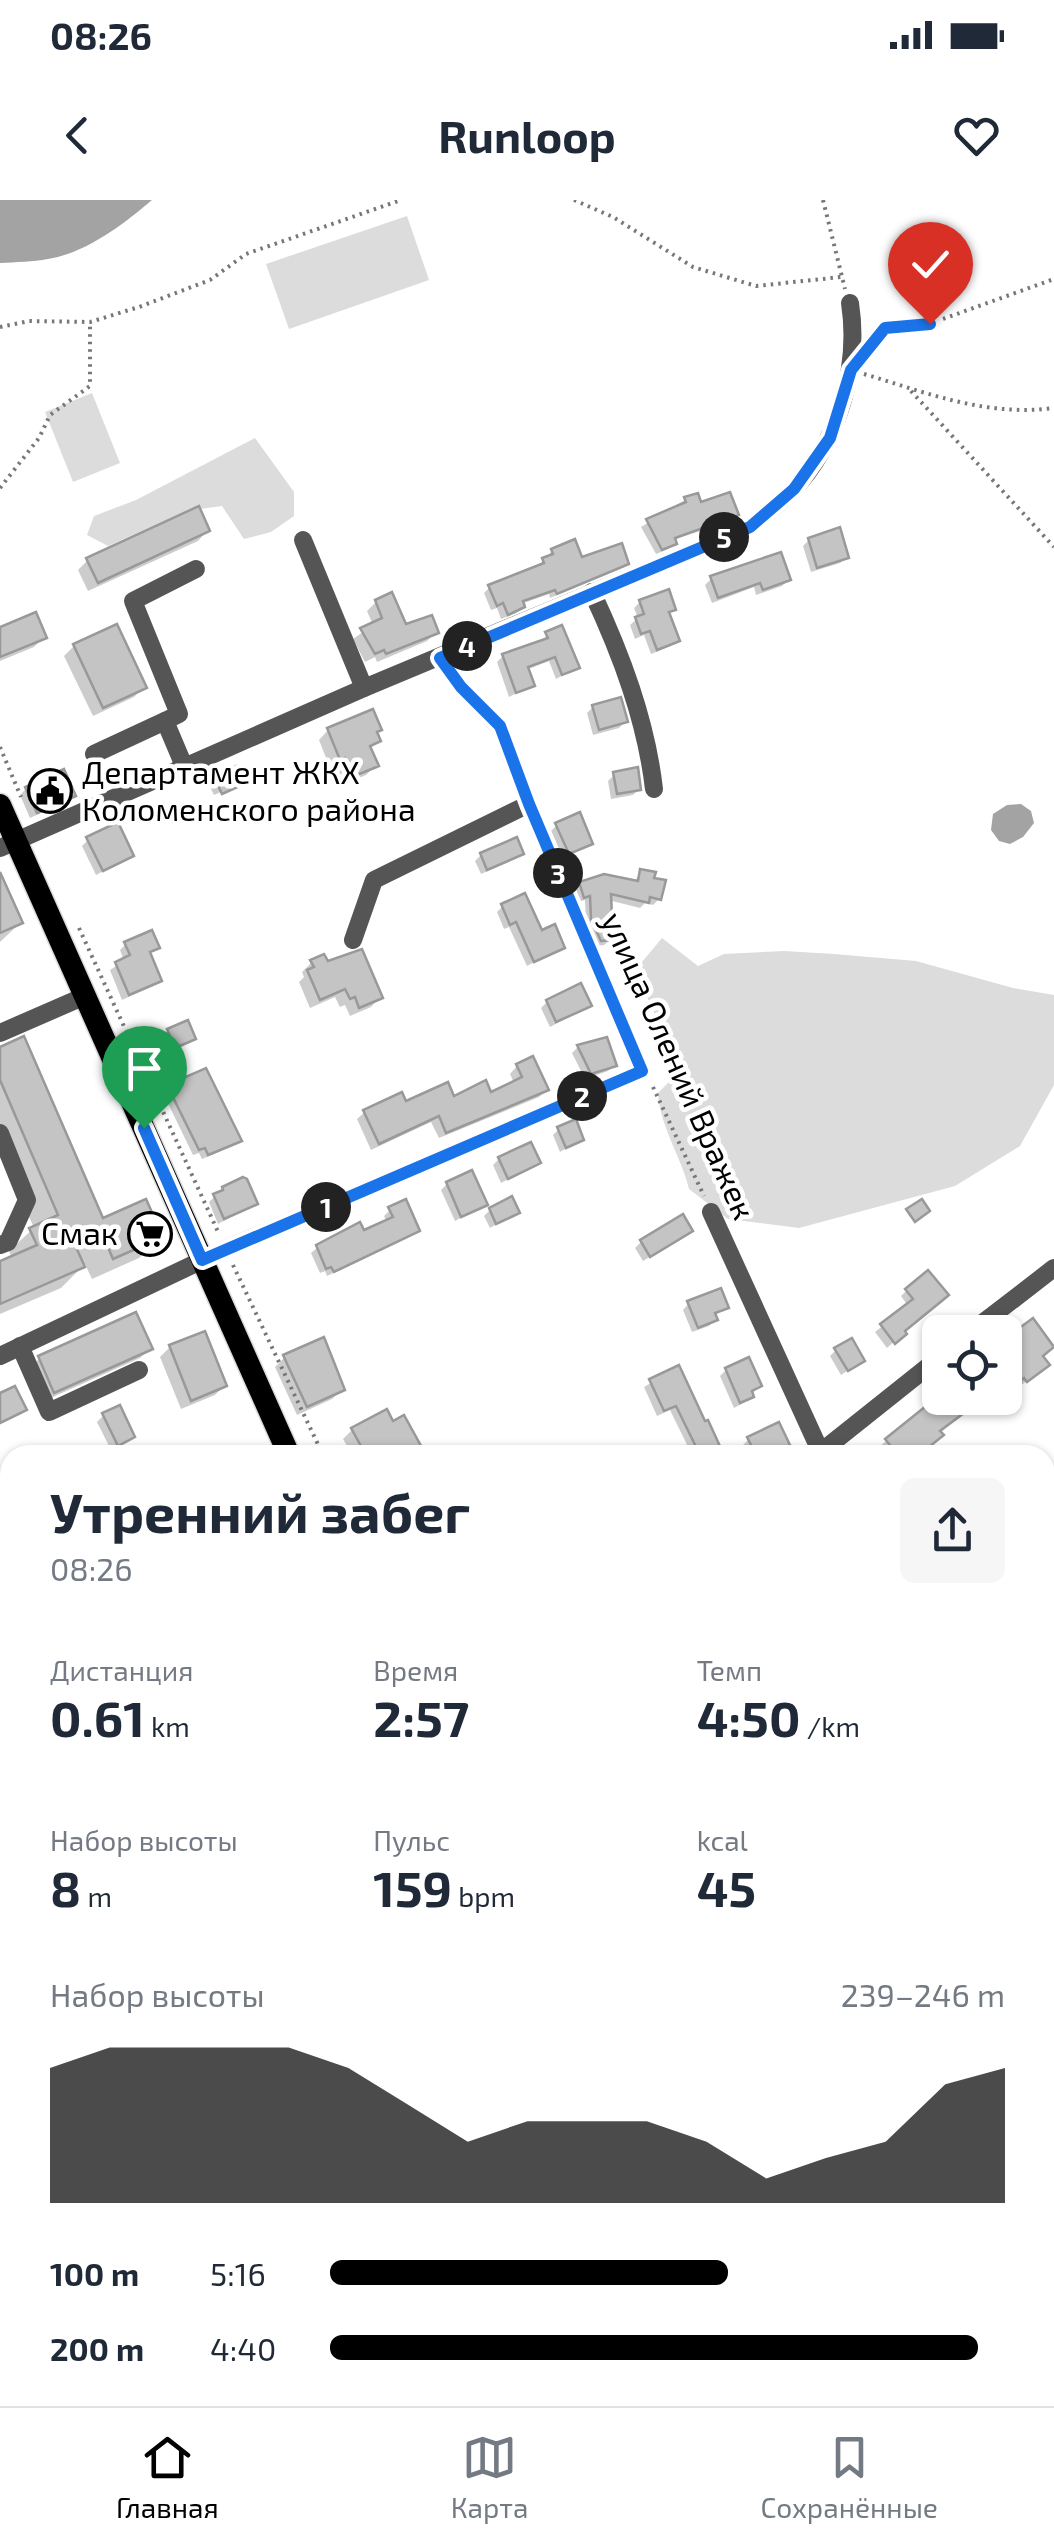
<!DOCTYPE html>
<html lang="ru">
<head>
<meta charset="utf-8">
<style>
	body { margin:0; font-family:"Exo 2",sans-serif; background:#f6f6f7; color:#1f2937; height:100vh; display:flex; flex-direction:column; font-size:38px; white-space:nowrap }
	* { box-sizing:border-box; margin:0 }
	p { font-size:32px; color:#747a83 }
	.icon { flex:none; width:55px; height:55px; fill:none; stroke:currentColor; stroke-width:2; stroke-linecap:round; stroke-linejoin:round }
	.map { position:relative; flex:1; overflow:hidden }
	.sheet { position:absolute; left:0px; top:1245px; width:1055px; height:962px; display:flex; flex-direction:column; background:#fff; border-radius:30px 30px 0 0; box-shadow:0 2px 8px #0004 }
	.sheet>* { flex:none }
	.controls { position:absolute; left:922px; top:1115px; display:grid; gap:20px }
	.controls a { display:grid; place-items:center; width:100px; height:100px; border-radius:15px; background:#fff; box-shadow:0 2px 8px #0004; font-size:50px }
	.pin { position:absolute; display:grid; place-items:center; width:85px; height:85px; color:#fff; margin:-102px -42px; border-radius:50% 50% 50% 0; rotate:-45deg; box-shadow:0 0 10px #0007 }
	.pin .icon { rotate:45deg }
	.km { position:absolute; width:50px; height:50px; margin:-25px; border-radius:50%; background:#222; color:#fff; font-size:28px; line-height:50px; text-align:center }
	.round { display:grid; place-items:center; flex:none; width:105px; height:105px; border-radius:15px; background:#f6f6f7 }
	.summary { display:flex; align-items:center; justify-content:space-between; height:170px; padding:0 50px }
	h1 { font-size:55px; font-weight:700; line-height:75px }
	.stats { display:grid; grid-template-columns:repeat(3,1fr); gap:15px; height:170px; padding:10px 50px }
	.stats div { display:grid; align-content:center }
	.stats b { font-size:50px; font-weight:700 }
	.stats small { font-size:28px; font-weight:400 }
	.stats p { font-size:28px }
	.chart { height:280px; padding:20px 50px }
	.chart p { display:flex; justify-content:space-between }
	.chart svg { width:100%; height:180px; margin-top:10px; fill:#000; opacity:.7 }
	ul { padding:0 50px; list-style:none; font-size:32px }
	li { display:grid; grid-template-columns:160px 120px 1fr; align-items:center; height:75px }
	li i { height:25px; border-radius:12px; background:#000 }
	.status { display:flex; justify-content:space-between; align-items:center; height:70px; padding:0 50px; background:#fff; direction:ltr }
	.status svg { height:28px; fill:currentColor }
	header { display:flex; justify-content:space-between; align-items:center; height:130px; padding:0 50px; background:#fff; font-size:45px; font-weight:700 }
	.tabs { display:flex; justify-content:space-around; align-items:center; height:140px; border-top:2px solid #e0e1e3; background:#fff; font-size:28px; color:#747a83 }
	.tabs a { display:grid; justify-items:center; gap:5px }
	.tabs .selected { color:#000 }
	.map>svg:first-child { display:block }
</style>
</head>
<body>
<div class="status"><b>08:26</b><svg viewBox="0 0 49 12"><path d="M0 12V9h3v3zM5 12V6h3v6zM10 12V3h3v9zM15 12V0h3v12zM26 1h20v11H26zM47 4h2v5h-2z"/></svg></div>
<header><svg class="icon" aria-label="back" viewBox="0 0 24 24"><path d="M15 5l-7 7 7 7"/></svg>Runloop<svg class="icon" aria-label="heart" viewBox="0 0 24 24"><path d="M12 20l-8-8c-3-5 5-10 8-4 3-6 11-1 8 4z"/></svg></header>
<div class="map">
<svg width="1054" height="2206" viewBox="0 0 1054 2206">
	<rect width="100%" height="100%" fill="#fff"/>
	<!-- green -->
	<g fill="#dcdcdc">
		<path d="M407,16l22,64 -140,49 -23,-65z"/>
		<path d="M92,193l28,70 -47,19 -28,-70z"/>
		<path d="M255,238l39,54v24l-23,16 -27,7 -22,-33 -36,5 -78,35 -21,-11 7,-19 42,-16z"/>
		<path d="M662,738l36,28 26,-12 60,-3 50,3 82,7 97,27 41,7v90l-34,61 -65,40 -156,42 -71,-9 -39,-30c-8,-33 -29,-62 -31,-96l21,-21c-11,-36 -32,-67 -42,-104z"/>
		<path d="M10,1658v264l-10,-23v-236z"/>
		<path d="M0,1956l10,24v155l-10,4z"/>
	</g>
	<!-- water -->
	<g fill="#a3a3a3">
		<path d="M0,0h152c-28,24 -66,53 -104,59 -15,3 -32,3 -48,4z"/>
		<path d="M1021,604l10,7 3,12 -11,14 -13,7 -11,-3 -8,-11 2,-16 14,-9z"/>
	</g>
	<!-- shadow -->
	<g fill="#0003">
		<path d="M685,300l51,15 -6,6 -57,19 -5,9 -12,5 -15,-27z"/>
		<path d="M207,331l-9,10 -110,50 -10,-21 10,-10z"/>
		<path d="M809,340l38,17 -7,6 -29,9 -8,-26z"/>
		<path d="M552,351l28,10 47,2 -7,6 -70,29 -1,-4 -28,10 -5,9 -15,6 -4,-11 -6,2 -7,-17 6,-6 48,-21z"/>
		<path d="M711,379l77,1 -6,6 -26,9 -2,-8 -42,16 -7,-18z"/>
		<path d="M376,402l29,26 31,4 -9,9 -50,21 -2,-5 -10,5 -12,-23 20,-14 -6,-14z"/>
		<path d="M640,402l33,7 -5,5 9,26 -6,6 -20,8 -7,-19 -9,4 -5,-14 8,-7 -4,-10z"/>
		<path d="M0,430l44,7 -10,10 -34,14z"/>
		<path d="M547,434l30,33 -21,12 -7,-18 -23,9 6,15 -23,12 -12,-35 6,-6 39,-13z"/>
		<path d="M74,446l70,41 -10,10 -41,19 -29,-60z"/>
		<path d="M593,507l32,15 -6,6 -26,7 -6,-22z"/>
		<path d="M328,530l47,3 3,8 -9,9 7,15 -10,10 -23,10 -8,-19 -5,2 -11,-28z"/>
		<path d="M614,575l25,14 -6,6 -22,4 -3,-18z"/>
		<path d="M215,579l26,4 -27,12 -5,-10z"/>
		<path d="M26,589l47,6 -6,6 -37,17 -10,-23z"/>
		<path d="M557,625l33,18 -27,15 -12,-27z"/>
		<path d="M88,640l43,16 -35,19 -14,-29z"/>
		<path d="M521,653l-6,6 -34,15 -6,-13 6,-6z"/>
		<path d="M641,671l18,28 -6,6 -8,-2 -5,5 -32,-8 3,39 -7,6 -9,1 -9,-20 -1,-26 -7,2 -4,-12 6,-6 54,-1z"/>
		<path d="M0,678l20,45 -20,19z"/>
		<path d="M503,706l38,27 21,14 -35,19 -18,-39 -5,2 -7,-17z"/>
		<path d="M126,744l31,3 -9,8 11,25 -6,6 -31,14 -12,-30 14,-9 -4,-11z"/>
		<path d="M312,762l14,2 54,33 -9,10 -21,9 -5,-11 -5,2 -5,-10 -25,11 -11,-26 5,-5 -2,-5z"/>
		<path d="M547,802l42,4 -39,21 -9,-19z"/>
		<path d="M168,831l25,7 -24,14 -7,-15z"/>
		<path d="M578,847l36,18 -6,6 -23,8 -13,-26z"/>
		<path d="M0,849l101,172 59,16 -21,21 -47,21 -7,-15 -24,24 -61,26v-51l12,-5 -3,-7 25,-23 -34,-78z"/>
		<path d="M517,866l29,24 -7,7 -100,41 -8,-16 -60,28 -14,-31 8,-7 40,-8 85,-9 24,-12 -4,-9z"/>
		<path d="M169,887l70,53 -6,6 -31,13 -3,-6 -6,2 -30,-62z"/>
		<path d="M559,929l23,10 -22,13 -7,-17z"/>
		<path d="M499,959l39,4 -37,20 -8,-18z"/>
		<path d="M447,984l38,21 -30,16 -14,-31z"/>
		<path d="M223,989l32,15 -37,20 -9,-22z"/>
		<path d="M390,1010l27,20 -6,6 -84,40 -2,-5 -5,2 -9,-20 7,-6 69,-24 -3,-7z"/>
		<path d="M490,1010l27,2 -27,16 -6,-12z"/>
		<path d="M684,1036l-41,25 -8,-13 6,-6z"/>
		<path d="M907,1090l38,5 -58,53 -12,-16 33,-26 -7,-10z"/>
		<path d="M689,1103l37,5 -12,8 1,4 -6,6 -17,6 -9,-22z"/>
		<path d="M1007,1140l34,31 -21,15 -3,-3 -7,4 -5,-7z"/>
		<path d="M170,1147l54,39 -9,9 -34,14 -21,-52z"/>
		<path d="M150,1149l-10,9 -96,43 -14,-33 10,-10z"/>
		<path d="M836,1150l26,11 -21,14 -11,-19z"/>
		<path d="M285,1157l57,33 -10,9 -35,16 -22,-48z"/>
		<path d="M677,1168l44,87h-29l-22,-45 -13,6 -13,-29z"/>
		<path d="M726,1170l33,16 -14,16 -11,6 -14,-32z"/>
		<path d="M940,1197l41,1 -43,34 -21,23h-30l-7,-9z"/>
		<path d="M103,1216l29,21 -21,13 -14,-28z"/>
		<path d="M352,1230l71,25h-71l-9,-16z"/>
		<path d="M749,1239l12,16h-13l-5,-10z"/>
		<path d="M1048,1290l2,5 4,-1v33l-9,3v-39z"/>
		<path d="M10,1378v33l-5,3 2,5 -7,7v-42z"/>
		<path d="M4,1529l6,12v49l-10,4v-63z"/>
		<path d="M1045,1844l4,34 -4,9z"/>
		<path d="M0,1994l7,17 3,-1v59l-10,4z"/>
		<path d="M63,2198h97l-20,8h-73z"/>
		<path d="M364,2198h46l-6,8h-43z"/>
		<path d="M731,2198h49l-4,8h-29z"/>
		<path d="M1004,2198h22l-6,8 -17,-6z"/>
	</g>
	<!-- building -->
	<g fill="#c4c4c4" stroke="#999" stroke-width="2.5">
		<path d="M730,292l9,23 -64,23 2,6 -15,6 -16,-31 40,-17 -2,-5 14,-4 3,9z"/>
		<path d="M199,306l11,25 -112,52 -12,-25z"/>
		<path d="M840,327l9,31 -32,10 -9,-30z"/>
		<path d="M575,339l7,18 40,-14 7,21 -72,30 -2,-4 -32,11 2,6 -17,8 -5,-12 -6,3 -9,-21 56,-22 -2,-5 11,-4 -2,-5z"/>
		<path d="M781,352l10,28 -28,10 -3,-7 -42,15 -8,-22z"/>
		<path d="M669,389l7,21 -7,2 11,29 -23,9 -7,-19 -9,3 -6,-17 9,-3 -5,-14z"/>
		<path d="M392,392l14,32 26,-9 7,18 -53,21 -2,-4 -9,4 -15,-26 22,-10 -7,-18z"/>
		<path d="M36,412l11,26 -47,19v-30z"/>
		<path d="M117,424l30,64 -44,20 -30,-64z"/>
		<path d="M562,425l18,43 -18,7 -7,-18 -27,10 7,19 -19,7 -14,-39 46,-16 -3,-6z"/>
		<path d="M621,497l7,25 -29,8 -7,-25z"/>
		<path d="M373,509l9,21 -5,2 4,9 -11,5 9,20 -27,11 -7,-19 -5,2 -13,-32z"/>
		<path d="M236,566l8,18 -22,10 -8,-17z"/>
		<path d="M638,567l3,23 -24,4 -4,-22z"/>
		<path d="M64,569l12,27 -39,17 -12,-26z"/>
		<path d="M580,612l13,32 -24,10 -14,-31z"/>
		<path d="M118,622l16,34 -31,15 -17,-34z"/>
		<path d="M517,637l7,17 -37,16 -7,-17z"/>
		<path d="M640,669l16,3 -2,6 12,2 -5,20 -11,-3 -1,6 -38,-9 2,46 -12,1 -10,-22 -1,-23 -6,2 -5,-16 25,-8 34,7z"/>
		<path d="M0,672l23,51 -23,10z"/>
		<path d="M525,693l17,37 13,-6 10,24 -31,14 -18,-40 -6,3 -9,-21z"/>
		<path d="M152,730l8,18 -10,4 12,29 -33,14 -14,-33 15,-7 -6,-13z"/>
		<path d="M362,749l21,49 -24,10 -4,-11 -5,2 -5,-10 -25,11 -13,-30 7,-3 -4,-7 14,-6 4,7z"/>
		<path d="M581,783l11,23 -36,16 -10,-22z"/>
		<path d="M188,820l8,19 -21,9 -8,-19z"/>
		<path d="M24,836l79,182 43,-19 17,38 -50,22 -11,-26 -27,12 10,22 -85,37v-43l37,-16 -8,-17 29,-13 -58,-135v-33z"/>
		<path d="M607,837l10,29 -26,8 -14,-29z"/>
		<path d="M533,856l16,34 -103,43 -7,-17 -60,28 -16,-34 39,-18 4,9 42,-19 6,14 32,-16 5,12 31,-15 -6,-13z"/>
		<path d="M206,868l36,73 -34,14 -3,-7 -6,2 -32,-65z"/>
		<path d="M576,919l8,21 -18,8 -9,-21z"/>
		<path d="M531,942l10,21 -33,16 -10,-22z"/>
		<path d="M472,970l16,35 -27,12 -15,-35z"/>
		<path d="M243,977l4,2 11,25 -34,15 -11,-25 10,-4 -1,-3z"/>
		<path d="M512,996l8,17 -24,11 -7,-16z"/>
		<path d="M406,999l14,32 -86,41 -3,-5 -5,2 -10,-24 44,-23 4,8 29,-13 -5,-10z"/>
		<path d="M922,999l8,12 -15,11 -9,-13z"/>
		<path d="M683,1014l10,17 -43,26 -10,-17z"/>
		<path d="M928,1070l21,25 -44,36 2,3 -12,10 -15,-20 33,-25 -8,-10z"/>
		<path d="M721,1088l8,20 -14,5 3,7 -20,8 -11,-27z"/>
		<path d="M136,1112l17,37 -99,44 -16,-37z"/>
		<path d="M1033,1118l21,29 -11,9 7,9 -23,17 -3,-4 -6,5 -13,-17 1,-28z"/>
		<path d="M205,1131l22,55 -36,15 -22,-56z"/>
		<path d="M324,1137l21,53 -38,17 -24,-52z"/>
		<path d="M852,1138l13,23 -17,10 -14,-23z"/>
		<path d="M749,1157l13,29 -10,5 2,6 -14,6 -15,-35z"/>
		<path d="M679,1165l26,56 3,-1 16,35h-24l-24,-49 -12,5 -15,-32z"/>
		<path d="M15,1186l12,24 -27,13v-30z"/>
		<path d="M936,1198h48l-44,33 4,4 -25,20h-21l-13,-16z"/>
		<path d="M120,1205l15,32 -17,9 -16,-33z"/>
		<path d="M387,1209l6,12 11,-6 22,40h-60l-15,-27z"/>
		<path d="M779,1222l11,23 -23,10h-11l-9,-18z"/>
	</g>
	<g fill="none" stroke-linecap="round" stroke-linejoin="round">
		<!-- major casing -->
		<g stroke="#dbdbdb" stroke-width="25">
			<g id="major">
				<path d="M0,605l289,650"/>
				<path d="M1045,1717l9,-3"/>
				<path d="M544,2206v-8"/>
			</g>
		</g>
		<!-- path -->
		<g stroke="#777" stroke-width="4" stroke-dasharray="2.5 5" stroke-linecap="butt">
			<path d="M574,0l39,17 80,50 63,19 85,-9"/>
			<path d="M823,0l22,89"/>
			<path d="M0,127l29,-6 61,1 49,-15 71,-27 36,-26 155,-54"/>
			<path d="M870,146l15,-18 44,-4 125,-45"/>
			<path d="M864,174c63,19 123,43 190,34"/>
			<path d="M911,191l143,156"/>
			<path d="M0,288l39,-50 11,-23 40,-29v-64"/>
			<path d="M0,547l21,50"/>
			<path d="M79,728l140,306"/>
			<path d="M615,806l21,51"/>
			<path d="M653,887l51,109"/>
			<path d="M233,1065l90,190"/>
			<path d="M0,1672l10,-5"/>
			<path d="M0,1743l10,5"/>
			<path d="M0,1839l10,20"/>
			<path d="M0,1905l10,-5"/>
			<path d="M735,2198l15,8"/>
			<path d="M953,2206l5,-8"/>
		</g>
		<!-- minor -->
		<g stroke="#555" stroke-width="18">
			<path d="M303,340l61,148"/>
			<path d="M592,392c29,62 54,128 62,197"/>
			<path d="M440,458l21,29 39,40 29,77 80,188"/>
			<path d="M165,521l14,-7 -46,-113 63,-32"/>
			<path d="M94,554l71,-33 19,45"/>
			<path d="M0,648l364,-160 386,-161c14,-12 29,-23 42,-36 46,-48 68,-123 58,-188"/>
			<path d="M353,740l21,-60 155,-76"/>
			<path d="M0,833l85,-37"/>
			<path d="M0,933l27,67 -19,42 -8,3"/>
			<path d="M711,1012l111,243"/>
			<path d="M971,1132l83,-64"/>
			<path d="M20,1146l29,66 90,-42"/>
			<path d="M0,1156l226,-107 416,-178"/>
			<path d="M817,1255l123,-98"/>
			<path d="M0,1360l10,-4"/>
			<path d="M0,1647l10,-4"/>
			<path d="M1045,1768l9,22"/>
			<path d="M0,1924l10,24"/>
			<path d="M1045,2089l9,-19"/>
			<path d="M1045,2146l9,6"/>
			<path d="M0,2185l10,-5"/>
			<path d="M153,2206l19,-8"/>
		</g>
		<!-- major -->
		<use href="#major" stroke="#000" stroke-width="22"/>
	</g>
	<g fill="none" stroke-linecap="round" stroke-linejoin="round">
		<!-- route casing -->
		<g stroke="#fff" stroke-width="20">
			<path id="route" d="M144,928l58,132 440,-189 -113,-267 -29,-78 -39,-39 -21,-29 310,-131 44,-38 36,-51 21,-68 34,-42 45,-4"/>
		</g>
		<!-- route -->
		<use href="#route" stroke="#1a73e8" stroke-width="12"/>
	</g>
	<!-- icons -->
	<defs>
		<g id="civic-ring" transform="scale(2.25)"><circle r="9.5" fill="#fff" stroke="#000" stroke-width="1.5"/><path d="M-.6-6.5H3V-4.5H.6V-3L4-1V1h2V6H-6V1h2V-1L-.6-3ZM-1.2 2.5V6h2.4V2.5Z" fill="#000"/></g>
		<g id="supermarket-ring" transform="scale(2.25)"><circle r="9.5" fill="#fff" stroke="#000" stroke-width="1.5"/><path d="M-6-5.5h2.5l.6 2H6L4.5 2H-2.5L-4.4-4H-6ZM-1.5 3.2a1.3 1.3 0 1 0 .1 0ZM3 3.2a1.3 1.3 0 1 0 .1 0Z" fill="#000"/></g>
	</defs>
	<g fill-rule="evenodd">
		<use href="#civic-ring" x="50" y="591"/>
		<use href="#supermarket-ring" x="150" y="1034"/>
	</g>
	<g text-anchor="middle" stroke-width="9" stroke-linejoin="round" paint-order="stroke">
		<!-- poi labels -->
		<g font-size="32" fill="#000" stroke="#fff" text-anchor="start">
			<text x="82" y="584">Департамент ЖКХ<tspan x="82" dy="37">Коломенского района</tspan></text>
			<text x="118" y="1045" text-anchor="end">Смак</text>
		</g>
		<!-- street labels -->
		<g font-size="32" fill="#000" stroke="#fff">
			<text transform="translate(678 866) rotate(66)" y="11">улица Олений Вражек</text>
		</g>
	</g>
</svg>
<div class="controls">
<a><svg class="icon" aria-label="locate" viewBox="0 0 24 24"><circle cx="12" cy="12" r="6"/><path d="M12 2v4M12 18v4M2 12h4M18 12h4"/></svg></a>
</div>
<div class="pin" style="left:144px;top:928px;background:#1e9e55"><svg class="icon" aria-label="arrive" viewBox="0 0 24 24"><path d="M6 21V4h12l-3 4 3 4H6"/></svg></div>
<div class="pin" style="left:930px;top:124px;background:#d93025"><svg class="icon" aria-label="check" viewBox="0 0 24 24"><path d="M5 12l5 5 9-10"/></svg></div>
<b class="km" style="left:326px;top:1007px">1</b>
<b class="km" style="left:582px;top:896px">2</b>
<b class="km" style="left:558px;top:673px">3</b>
<b class="km" style="left:467px;top:446px">4</b>
<b class="km" style="left:724px;top:337px">5</b>
<section class="sheet">
<div class="summary"><div><h1>Утренний забег</h1><p>08:26</p></div><a class="round"><svg class="icon" aria-label="share" viewBox="0 0 24 24"><path d="M12 15V3M7 8l5-5 5 5M5 13v7h14v-7"/></svg></a></div>
<div class="stats">
<div><p>Дистанция</p><b>0.61<small> km</small></b></div>
<div><p>Время</p><b>2:57</b></div>
<div><p>Темп</p><b>4:50<small> /km</small></b></div>
</div>
<div class="stats">
<div><p>Набор высоты</p><b>8<small> m</small></b></div>
<div><p>Пульс</p><b>159<small> bpm</small></b></div>
<div><p>kcal</p><b>45</b></div>
</div>
<div class="chart"><p><span>Набор высоты</span>239–246 m</p>
<svg viewBox="0 0 160 44" preserveAspectRatio="none"><path d="M0 44V11L10 6L20 6L30 6L40 6L50 11L60 20L70 29L80 24L90 24L100 24L110 29L120 38L130 33L140 29L150 15L160 11V44z"/></svg>
</div>
<ul>
<li><b>100 m</b>5:16<i style="width:59%"></i></li>
<li><b>200 m</b>4:40<i style="width:96%"></i></li>
</ul>
</section>
</div>
<nav class="tabs">
<a class="selected"><svg class="icon" aria-label="home" viewBox="0 0 24 24"><path d="M3 11l9-7 9 7M6 9v11h12V9"/></svg>Главная</a>
<a><svg class="icon" aria-label="map" viewBox="0 0 24 24"><path d="M3 6l6-2 6 2 6-2v14l-6 2-6-2-6 2zM9 4v14M15 6v14"/></svg>Карта</a>
<a><svg class="icon" aria-label="saved" viewBox="0 0 24 24"><path d="M7 4h10v16l-5-4-5 4z"/></svg>Сохранённые</a>
</nav>
</body>
</html>
